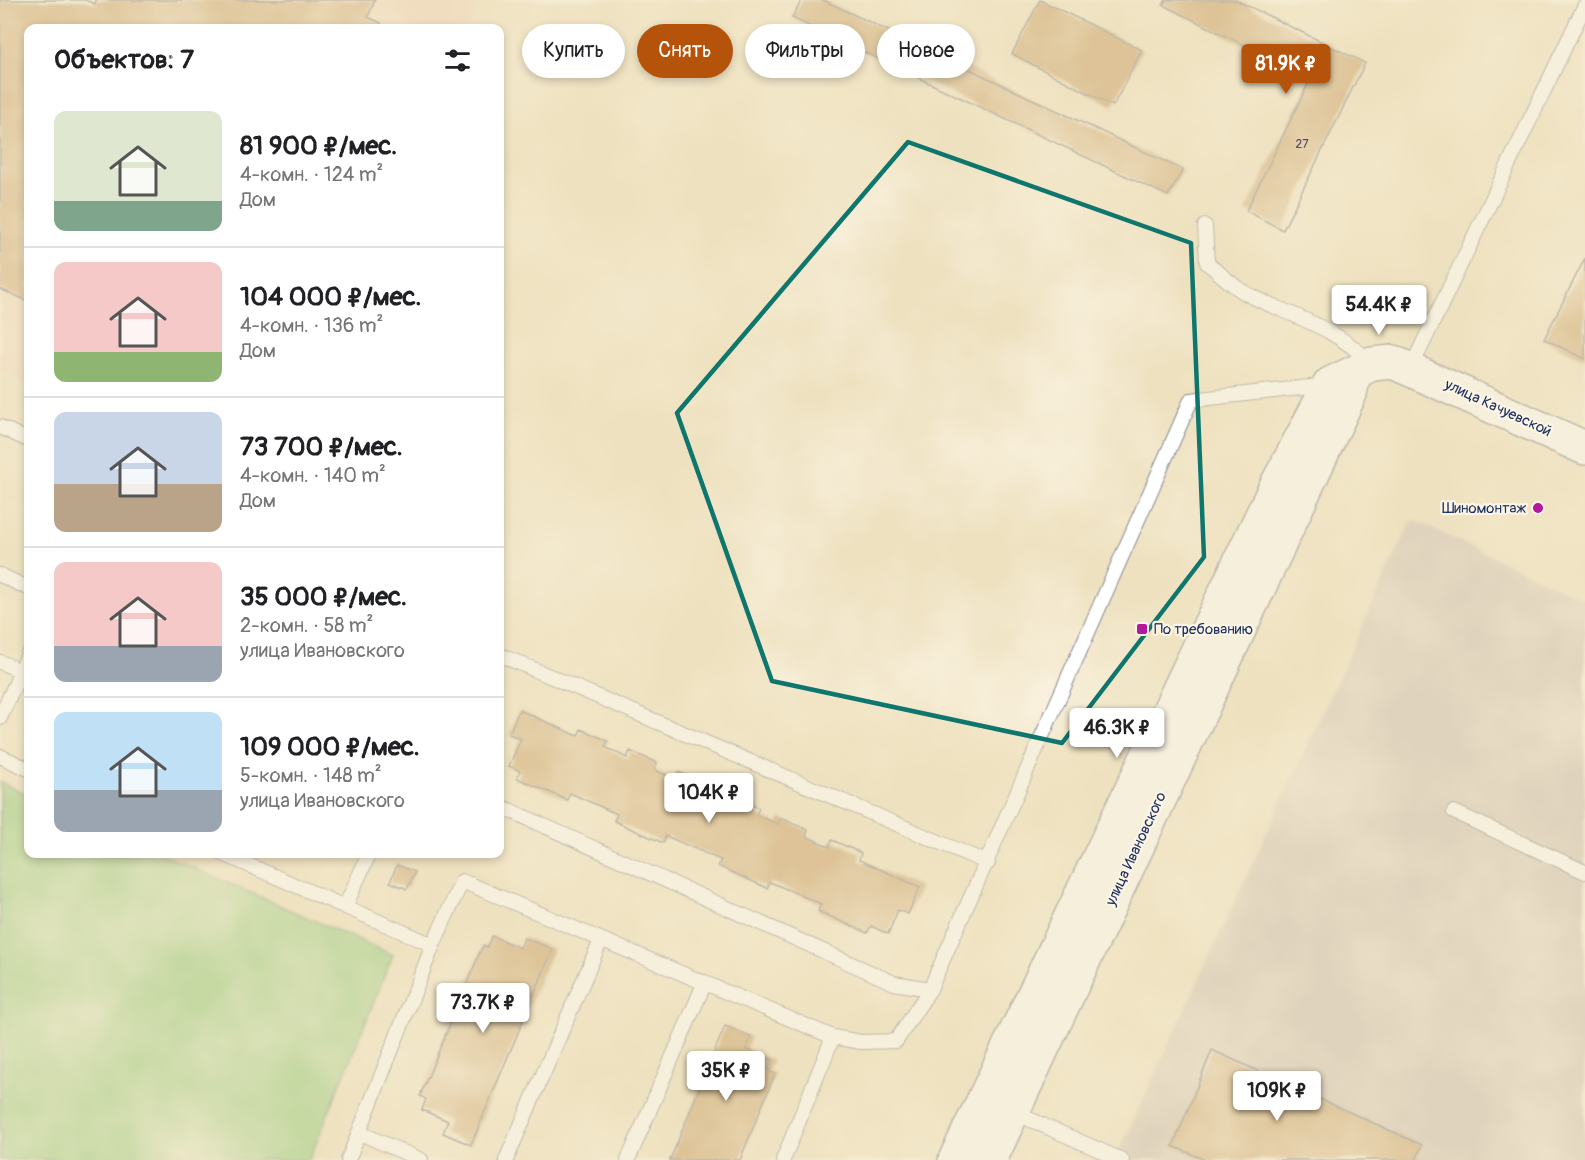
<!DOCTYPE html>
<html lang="ru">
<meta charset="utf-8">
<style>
:root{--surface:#fff;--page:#f2f2f2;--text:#202124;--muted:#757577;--line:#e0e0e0;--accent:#b45309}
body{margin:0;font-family:Pangolin,sans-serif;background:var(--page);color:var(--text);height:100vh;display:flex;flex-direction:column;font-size:22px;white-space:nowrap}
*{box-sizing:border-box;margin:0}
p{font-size:20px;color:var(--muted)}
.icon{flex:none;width:33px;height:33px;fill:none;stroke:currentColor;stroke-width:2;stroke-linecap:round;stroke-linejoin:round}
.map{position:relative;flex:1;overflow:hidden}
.panel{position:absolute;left:24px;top:24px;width:480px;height:834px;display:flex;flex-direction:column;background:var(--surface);border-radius:12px;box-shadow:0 3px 9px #0003}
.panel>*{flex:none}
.top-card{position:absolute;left:522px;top:24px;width:570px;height:54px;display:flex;gap:12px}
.price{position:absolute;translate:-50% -51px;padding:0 14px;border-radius:6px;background:#fff;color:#222;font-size:20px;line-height:39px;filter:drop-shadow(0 2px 3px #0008)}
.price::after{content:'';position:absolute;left:50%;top:36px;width:18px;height:14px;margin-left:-9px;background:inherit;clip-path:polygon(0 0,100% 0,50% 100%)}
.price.current{background:var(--accent);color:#fff}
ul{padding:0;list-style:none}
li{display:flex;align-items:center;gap:18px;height:150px;padding:0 30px}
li+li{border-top:2px solid var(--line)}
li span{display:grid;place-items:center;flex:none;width:168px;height:120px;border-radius:12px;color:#555}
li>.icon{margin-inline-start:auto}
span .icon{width:72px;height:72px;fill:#fffc;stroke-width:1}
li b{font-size:26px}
h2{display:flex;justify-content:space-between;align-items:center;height:72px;padding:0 30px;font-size:26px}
.pill{padding:0 21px;border-radius:27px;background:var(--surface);box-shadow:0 3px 9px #0003;font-size:21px;line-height:54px}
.pill.current{background:var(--accent);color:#fff}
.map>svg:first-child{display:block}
</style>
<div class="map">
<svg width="1585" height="1160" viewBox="0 0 1585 1160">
<rect width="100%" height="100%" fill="#fcf5e5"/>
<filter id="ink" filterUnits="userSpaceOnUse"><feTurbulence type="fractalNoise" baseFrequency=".0167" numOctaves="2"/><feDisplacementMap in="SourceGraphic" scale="12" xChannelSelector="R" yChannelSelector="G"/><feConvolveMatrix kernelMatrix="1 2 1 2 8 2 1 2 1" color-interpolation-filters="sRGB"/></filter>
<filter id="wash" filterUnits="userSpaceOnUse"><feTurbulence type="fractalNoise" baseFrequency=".008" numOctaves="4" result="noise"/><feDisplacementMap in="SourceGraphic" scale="24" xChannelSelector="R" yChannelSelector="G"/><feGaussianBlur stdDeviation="1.35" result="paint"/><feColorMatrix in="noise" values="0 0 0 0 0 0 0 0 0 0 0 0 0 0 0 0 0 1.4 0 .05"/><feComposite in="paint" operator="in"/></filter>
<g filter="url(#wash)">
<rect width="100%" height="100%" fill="#eee1c0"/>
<polygon fill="#f2d5bd" points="0,0 481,0 468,28 28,28 28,381 0,369"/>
<polygon fill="#cfc1ba" points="1412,519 1585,600 1585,1160 1115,1160"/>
<polygon fill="#94ce82" stroke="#587e70" stroke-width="1.5" points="0,782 28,795 28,854 162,854 393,955 309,1160 0,1160"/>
<g id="blocks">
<g fill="#c89e66">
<polygon points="0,0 85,0 95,4 96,0 375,0 368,17 381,23 378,28 28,28 28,301 0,289"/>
<polygon points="802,0 823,0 1183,170 1168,196 792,18"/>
<polygon points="1040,0 1142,50 1113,106 1012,54"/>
<polygon points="1166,0 1236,0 1365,63 1283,230 1246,211 1311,78 1163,5"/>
<polygon points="1585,258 1585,359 1544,339"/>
<polygon points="519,710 578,736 581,729 608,741 605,747 627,758 630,751 657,763 654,770 675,779 678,772 705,784 702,791 729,803 732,796 759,808 756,815 778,824 781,818 808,830 806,836 829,847 832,840 861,853 859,860 920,887 908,914 898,910 888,934 871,926 867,933 818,911 821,904 770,882 767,888 718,866 721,860 666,836 663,843 614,821 617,814 570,793 567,800 517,778 520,771 509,766 521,739 509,734"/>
<polygon points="397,865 415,872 407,889 390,882"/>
<polygon points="492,936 520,948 524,938 553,949 471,1145 443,1133 448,1121 422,1110 426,1099 420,1096 483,945 487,947"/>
<polygon points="725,1026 751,1037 746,1049 773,1060 768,1071 775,1074 740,1160 670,1160"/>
<polygon points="1212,1050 1422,1145 1416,1160 1205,1160 1173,1146"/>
</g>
</g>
</g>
<g filter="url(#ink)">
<use href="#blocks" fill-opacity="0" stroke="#84888f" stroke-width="1.5"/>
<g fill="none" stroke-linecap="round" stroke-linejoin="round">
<g stroke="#84888f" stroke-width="16">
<g id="lane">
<path d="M1205,226L1207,263C1220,273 1233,287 1247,294C1293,317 1334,326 1371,363"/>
<polyline points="1411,368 1585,5"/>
<polyline points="0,427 28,440"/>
<polyline points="0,575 28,588"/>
<polyline points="500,655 988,863"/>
<polyline points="0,662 21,671 0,718"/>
<polyline points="21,671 28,654"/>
<polyline points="0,756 28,769"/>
<polyline points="500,806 894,983 930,989"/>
<polyline points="1454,812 1585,872"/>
<polyline points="223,854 433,945"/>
<polyline points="345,907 369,854"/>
<polyline points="1013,1112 1122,1160"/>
<polyline points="360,1133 421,1160"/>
<polyline points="348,1160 433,945 462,881 833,1037 861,1042 896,1041 930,989 1191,400 1328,385"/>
<polyline points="506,1160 601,940"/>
<polyline points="628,1160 705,982"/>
<polyline points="783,1160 833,1037"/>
</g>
</g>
<g stroke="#84888f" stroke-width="36">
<g id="secondary">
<polyline points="955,1160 1274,490 1330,384 1372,364 1393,362 1585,448"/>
<polyline points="990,1160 1350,394 1354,374"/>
</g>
</g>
<use href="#lane" stroke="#fff" stroke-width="14"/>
<use href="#secondary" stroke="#fff" stroke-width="33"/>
</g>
</g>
<path d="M0 0H1585V1160H0ZM908,142L1191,243L1204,557L1062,743L772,681L677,413Z" fill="#eee1c0" fill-opacity=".55" fill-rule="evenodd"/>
<path fill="none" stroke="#0f766e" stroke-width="4.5" stroke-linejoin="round" d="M908,142L1191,243L1204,557L1062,743L772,681L677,413Z"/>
<g fill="#b5179e" stroke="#fcf5e5" stroke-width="2">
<circle cx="1538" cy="508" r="6"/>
<rect x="1136" y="623" width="12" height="12" rx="3"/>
</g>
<g text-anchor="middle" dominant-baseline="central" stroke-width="4.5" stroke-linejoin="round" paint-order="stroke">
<g font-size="12" fill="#464b60">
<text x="1302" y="144">27</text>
</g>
<g font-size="15" fill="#1b2f5e" stroke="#fcf5e5">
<text transform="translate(1498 408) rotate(25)">улица Качуевской</text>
<text transform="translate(1136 849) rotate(-65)">улица Ивановского</text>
</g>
<g font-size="15" fill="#1b2f5e" stroke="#fcf5e5" text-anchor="end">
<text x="1526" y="508">Шиномонтаж</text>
<text x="1154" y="629" text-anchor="start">По требованию</text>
</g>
</g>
</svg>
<b class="price current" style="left:1286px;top:95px">81.9K ₽</b>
<b class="price" style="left:1379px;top:336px">54.4K ₽</b>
<b class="price" style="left:1117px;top:759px">46.3K ₽</b>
<b class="price" style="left:709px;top:824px">104K ₽</b>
<b class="price" style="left:483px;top:1034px">73.7K ₽</b>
<b class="price" style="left:726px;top:1102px">35K ₽</b>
<b class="price" style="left:1277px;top:1122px">109K ₽</b>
<div class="top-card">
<a class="pill">Купить</a>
<a class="pill current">Снять</a>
<a class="pill">Фильтры</a>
<a class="pill">Новое</a>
</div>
<section class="panel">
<h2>Объектов: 7<svg class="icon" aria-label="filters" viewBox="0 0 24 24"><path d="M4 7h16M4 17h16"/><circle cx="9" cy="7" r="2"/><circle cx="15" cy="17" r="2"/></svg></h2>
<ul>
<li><span style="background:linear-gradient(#dfe7d0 75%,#7fa58c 0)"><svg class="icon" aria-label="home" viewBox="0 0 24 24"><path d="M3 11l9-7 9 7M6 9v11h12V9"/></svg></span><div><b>81 900 ₽/мес.</b><p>4-комн. · 124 m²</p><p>Дом</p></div></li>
<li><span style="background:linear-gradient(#f6c9c9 75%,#8fb573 0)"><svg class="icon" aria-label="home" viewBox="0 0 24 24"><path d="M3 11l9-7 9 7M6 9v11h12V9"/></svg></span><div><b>104 000 ₽/мес.</b><p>4-комн. · 136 m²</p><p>Дом</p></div></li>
<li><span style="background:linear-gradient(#c9d6e8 60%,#b9a48a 0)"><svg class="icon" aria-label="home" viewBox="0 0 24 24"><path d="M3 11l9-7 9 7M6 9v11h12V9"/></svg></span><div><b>73 700 ₽/мес.</b><p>4-комн. · 140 m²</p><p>Дом</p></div></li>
<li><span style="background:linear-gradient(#f6c9c9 70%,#9aa5b1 0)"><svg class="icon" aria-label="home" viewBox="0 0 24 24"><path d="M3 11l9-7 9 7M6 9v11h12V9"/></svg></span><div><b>35 000 ₽/мес.</b><p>2-комн. · 58 m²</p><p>улица Ивановского</p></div></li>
<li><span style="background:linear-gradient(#bfe0f5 65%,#9aa5b1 0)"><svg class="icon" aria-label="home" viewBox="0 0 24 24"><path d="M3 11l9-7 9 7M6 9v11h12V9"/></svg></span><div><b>109 000 ₽/мес.</b><p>5-комн. · 148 m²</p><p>улица Ивановского</p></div></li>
</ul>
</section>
</div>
